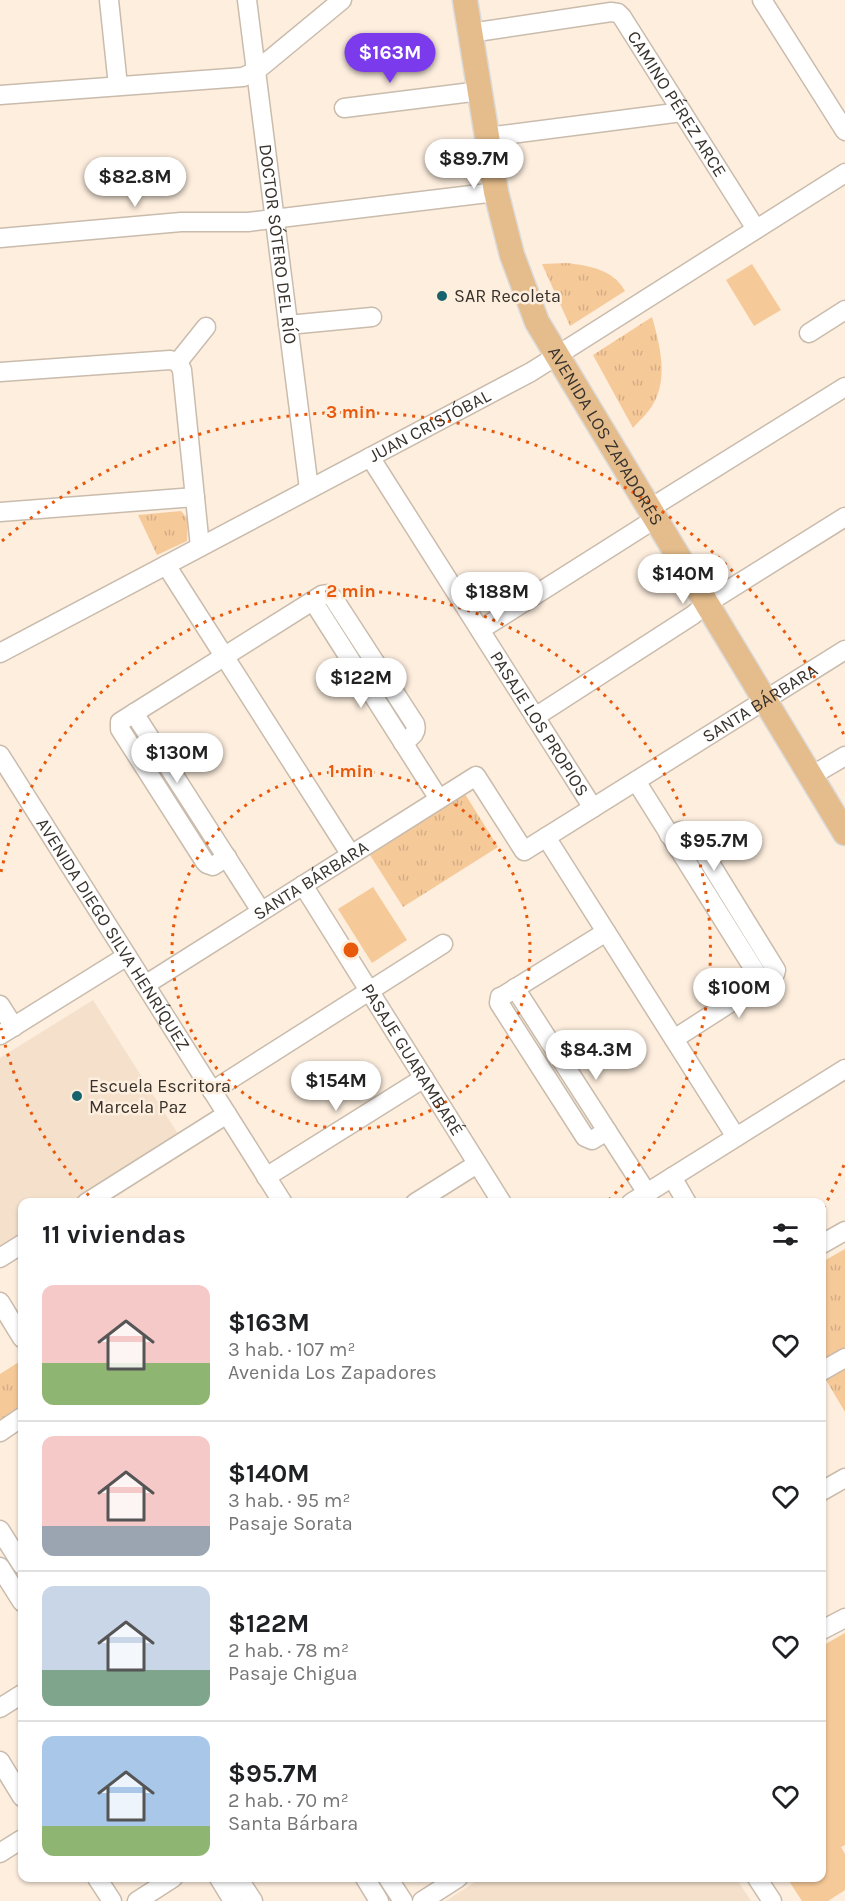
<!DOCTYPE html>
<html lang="es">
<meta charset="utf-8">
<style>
:root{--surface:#fff;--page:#f2f2f2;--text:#202124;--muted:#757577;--line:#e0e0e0;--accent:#7c3aed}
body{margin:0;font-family:Karla,sans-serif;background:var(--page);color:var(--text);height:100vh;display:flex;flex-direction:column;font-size:22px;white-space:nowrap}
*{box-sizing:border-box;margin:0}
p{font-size:20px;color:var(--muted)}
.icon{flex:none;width:33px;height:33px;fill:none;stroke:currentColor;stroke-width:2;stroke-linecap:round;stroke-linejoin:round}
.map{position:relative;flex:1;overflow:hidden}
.sheet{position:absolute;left:18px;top:1198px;width:808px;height:684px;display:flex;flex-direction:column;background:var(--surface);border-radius:12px;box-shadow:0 2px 4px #0004}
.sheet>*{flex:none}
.price{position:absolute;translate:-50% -51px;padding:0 14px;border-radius:21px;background:#fff;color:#222;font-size:20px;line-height:39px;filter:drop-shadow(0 2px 3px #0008)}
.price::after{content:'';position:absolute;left:50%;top:36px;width:18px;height:14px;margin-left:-9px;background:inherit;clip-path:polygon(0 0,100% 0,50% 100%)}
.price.selected{background:var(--accent);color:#fff}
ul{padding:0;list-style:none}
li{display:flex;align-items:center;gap:18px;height:150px;padding:0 24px}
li+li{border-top:2px solid var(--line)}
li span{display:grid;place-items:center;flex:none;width:168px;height:120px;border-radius:12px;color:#555}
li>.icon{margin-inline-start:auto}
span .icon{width:72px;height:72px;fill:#fffc;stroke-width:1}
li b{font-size:26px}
h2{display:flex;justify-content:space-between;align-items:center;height:72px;padding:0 24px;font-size:26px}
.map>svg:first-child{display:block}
</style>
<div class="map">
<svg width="845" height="1901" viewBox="0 0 845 1901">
<defs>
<pattern id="grass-tufts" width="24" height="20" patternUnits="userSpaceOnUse" patternTransform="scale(1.5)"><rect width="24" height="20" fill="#f6c999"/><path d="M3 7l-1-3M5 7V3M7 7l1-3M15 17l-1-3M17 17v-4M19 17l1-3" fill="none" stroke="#d4ad84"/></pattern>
</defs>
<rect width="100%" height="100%" fill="#fdeede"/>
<g fill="#f4e0cb">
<polygon points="93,1000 178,1134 68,1203 22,1203 22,1232 0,1246 0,1058"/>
<polygon points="481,1878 736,1878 751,1901 446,1901"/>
</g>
<g fill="url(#grass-tufts)">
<path d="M567,263C590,266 612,269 625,291L570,326L542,264Z"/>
<path d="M652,317C660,345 669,380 652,406C647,414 639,421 633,428L593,355Z"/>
<polygon points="181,511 188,519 187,541 157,555 138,515"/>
<polygon points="465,794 498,847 403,907 370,855"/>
<polygon points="845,1249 845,1348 822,1361 822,1262"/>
<polygon points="22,1360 22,1408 0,1422 0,1374"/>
<polygon points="845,1369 845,1412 826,1380"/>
</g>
<g fill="#f6c999">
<polygon points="752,264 781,310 754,326 726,280"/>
<polygon points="373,887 407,940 372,963 338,909"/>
<polygon points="845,1633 845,1845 841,1847 845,1854 845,1890 828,1901 802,1901 787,1878 822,1878 822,1646"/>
</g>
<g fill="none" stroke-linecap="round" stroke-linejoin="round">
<g stroke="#cabcad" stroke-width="21">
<g id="minor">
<polyline points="109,0 118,86"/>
<path id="s1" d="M247,0L309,489"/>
<polyline points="762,0 845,131"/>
<path id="s2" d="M470,33L611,12L618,13L622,17L756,229"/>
<polyline points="0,95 243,77 256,71 342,0"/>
<polyline points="344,108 480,91"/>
<polyline points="487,137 682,112"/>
<polyline points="0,238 181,222 248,222 496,192"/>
<polyline points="288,325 372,317"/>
<polyline points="809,333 845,310"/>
<polyline points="178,362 182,370 200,547"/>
<polyline points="178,362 206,327"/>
<polyline points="0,372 170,360 178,362"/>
<path id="s3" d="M370,457L593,808"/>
<polyline points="649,509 845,387"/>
<polyline points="0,512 195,497"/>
<polyline points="166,565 351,855"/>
<polyline points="313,601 439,799"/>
<polyline points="480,630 655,519"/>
<path id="s4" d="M0,653L531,372L845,173"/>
<polyline points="134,713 261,911"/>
<polyline points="535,717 693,615 706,604 845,517"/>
<path id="s5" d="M0,755L283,1203"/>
<polyline points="811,776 845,756"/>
<polyline points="636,781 762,982"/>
<polyline points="669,835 681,831 692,834 776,970 775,974 674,1039"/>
<polyline points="546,837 736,1137"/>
<path d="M227,857L213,866L207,864L205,862L120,729V722L322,595L329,594L334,599L415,724C418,734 410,737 403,743"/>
<path id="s6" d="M303,885L502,1203"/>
<polyline points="606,932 503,996 500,997 499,1003 585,1137 592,1140 607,1131"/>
<path id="s7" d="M145,985L476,776L524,851L845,650"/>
<polyline points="515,988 647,1193"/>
<polyline points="0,1005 14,1027"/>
<polyline points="0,1035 127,956"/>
<polyline points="212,1091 443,944"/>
<polyline points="266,1177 424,1078"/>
<polyline points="672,1177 687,1203"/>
<polyline points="86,1203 227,1114"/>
<polyline points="415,1203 477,1164"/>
<polyline points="631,1203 845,1069"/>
<polyline points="822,1244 845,1231"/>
<polyline points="0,1258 22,1244"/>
<polyline points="0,1302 22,1338"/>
<polyline points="822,1371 845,1358"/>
<polyline points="0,1432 22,1417"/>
<polyline points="822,1491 845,1478"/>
<polyline points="0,1530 22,1565"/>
<polyline points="0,1567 22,1602"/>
<polyline points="822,1630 845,1618"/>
<polyline points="0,1708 22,1694"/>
<polyline points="0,1761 22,1797"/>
<polyline points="0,1853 22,1839"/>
<polyline points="97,1878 112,1901"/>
<polyline points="219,1878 233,1901"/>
<polyline points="238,1878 253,1901"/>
<polyline points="365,1878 379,1901"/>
<polyline points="388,1878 403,1901"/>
<polyline points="757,1878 772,1901"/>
<polyline points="137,1901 173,1878"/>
<polyline points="422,1901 458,1878"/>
</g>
</g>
<g stroke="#dbdad9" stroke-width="27">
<g id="major">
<path id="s8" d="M465,0L496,192L512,255L537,322L845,833"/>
</g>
</g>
<use href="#minor" stroke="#fff" stroke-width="18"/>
<use href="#major" stroke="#e5bd8c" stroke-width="24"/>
</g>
<g fill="none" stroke="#e8590c" stroke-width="3" stroke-dasharray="3 6">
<circle cx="351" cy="950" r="179"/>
<path d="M95 1202A359 359 0 0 1 1 1028M1 872A359 359 0 1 1 607 1202"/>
<path d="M844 1165A538 538 0 0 1 824 1207M2 541A538 538 0 0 1 844 735"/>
</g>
<g fill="#16636d" stroke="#fdeede" stroke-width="2">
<circle cx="442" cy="296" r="6"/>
<circle cx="77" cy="1096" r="6"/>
</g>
<g text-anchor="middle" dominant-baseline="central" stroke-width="5" stroke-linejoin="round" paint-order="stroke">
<g font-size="18" fill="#38322c" stroke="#fdeede">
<text stroke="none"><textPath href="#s2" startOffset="258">CAMINO PÉREZ ARCE</textPath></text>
<text stroke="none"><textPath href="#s1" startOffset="246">DOCTOR SÓTERO DEL RÍO</textPath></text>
<text stroke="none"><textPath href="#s4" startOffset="486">JUAN CRISTÓBAL</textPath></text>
<text stroke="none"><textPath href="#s8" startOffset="464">AVENIDA LOS ZAPADORES</textPath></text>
<text stroke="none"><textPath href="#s7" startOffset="759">SANTA BÁRBARA</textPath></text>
<text stroke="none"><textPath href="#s3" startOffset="316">PASAJE LOS PROPIOS</textPath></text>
<text stroke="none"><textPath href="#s7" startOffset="196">SANTA BÁRBARA</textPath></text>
<text stroke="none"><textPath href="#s5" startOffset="212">AVENIDA DIEGO SILVA HENRÍQUEZ</textPath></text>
<text stroke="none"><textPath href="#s6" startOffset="206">PASAJE GUARAMBARÉ</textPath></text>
</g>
<g font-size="18" fill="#38322c" stroke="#fdeede" text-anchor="start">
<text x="454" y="296">SAR Recoleta</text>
<text x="89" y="1086">Escuela Escritora<tspan x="89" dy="21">Marcela Paz</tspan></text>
</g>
</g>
<circle cx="351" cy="950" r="9" fill="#e8590c" stroke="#fdeede" stroke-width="3"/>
<g font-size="18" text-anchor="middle" font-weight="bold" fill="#e8590c" stroke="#fdeede" stroke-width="5" stroke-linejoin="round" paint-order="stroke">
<text x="351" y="418">3 min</text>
<text x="351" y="597">2 min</text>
<text x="351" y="777">1 min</text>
</g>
</svg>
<b class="price selected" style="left:390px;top:84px">$163M</b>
<b class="price" style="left:474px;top:190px">$89.7M</b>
<b class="price" style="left:135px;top:208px">$82.8M</b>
<b class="price" style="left:683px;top:605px">$140M</b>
<b class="price" style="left:497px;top:623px">$188M</b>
<b class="price" style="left:361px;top:709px">$122M</b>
<b class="price" style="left:177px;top:784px">$130M</b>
<b class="price" style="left:714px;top:872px">$95.7M</b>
<b class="price" style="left:739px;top:1019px">$100M</b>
<b class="price" style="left:596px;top:1081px">$84.3M</b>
<b class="price" style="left:336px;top:1112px">$154M</b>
<section class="sheet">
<h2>11 viviendas<svg class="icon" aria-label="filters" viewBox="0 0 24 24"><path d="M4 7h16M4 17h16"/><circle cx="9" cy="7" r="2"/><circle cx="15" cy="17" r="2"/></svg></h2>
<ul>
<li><span style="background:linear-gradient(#f6c9c9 65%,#8fb573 0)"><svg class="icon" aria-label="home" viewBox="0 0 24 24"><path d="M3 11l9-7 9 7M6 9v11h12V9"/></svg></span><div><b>$163M</b><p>3 hab. · 107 m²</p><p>Avenida Los Zapadores</p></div><svg class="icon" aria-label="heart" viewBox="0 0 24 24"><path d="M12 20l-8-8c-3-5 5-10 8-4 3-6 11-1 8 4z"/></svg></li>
<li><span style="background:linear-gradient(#f6c9c9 75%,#9aa5b1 0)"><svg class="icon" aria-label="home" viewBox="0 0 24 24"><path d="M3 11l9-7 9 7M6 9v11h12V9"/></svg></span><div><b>$140M</b><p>3 hab. · 95 m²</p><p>Pasaje Sorata</p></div><svg class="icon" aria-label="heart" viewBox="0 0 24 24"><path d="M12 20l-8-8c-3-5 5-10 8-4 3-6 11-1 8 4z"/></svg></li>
<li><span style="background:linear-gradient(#c9d6e8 70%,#7fa58c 0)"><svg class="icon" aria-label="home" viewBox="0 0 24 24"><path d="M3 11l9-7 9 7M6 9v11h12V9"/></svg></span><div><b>$122M</b><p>2 hab. · 78 m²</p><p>Pasaje Chigua</p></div><svg class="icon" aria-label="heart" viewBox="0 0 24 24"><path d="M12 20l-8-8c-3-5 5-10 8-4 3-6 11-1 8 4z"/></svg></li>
<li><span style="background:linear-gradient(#a9c7e8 75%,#8fb573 0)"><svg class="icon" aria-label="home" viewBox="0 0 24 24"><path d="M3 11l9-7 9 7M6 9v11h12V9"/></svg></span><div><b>$95.7M</b><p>2 hab. · 70 m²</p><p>Santa Bárbara</p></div><svg class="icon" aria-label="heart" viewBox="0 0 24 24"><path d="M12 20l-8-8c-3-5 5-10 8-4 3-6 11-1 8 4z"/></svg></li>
</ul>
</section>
</div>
